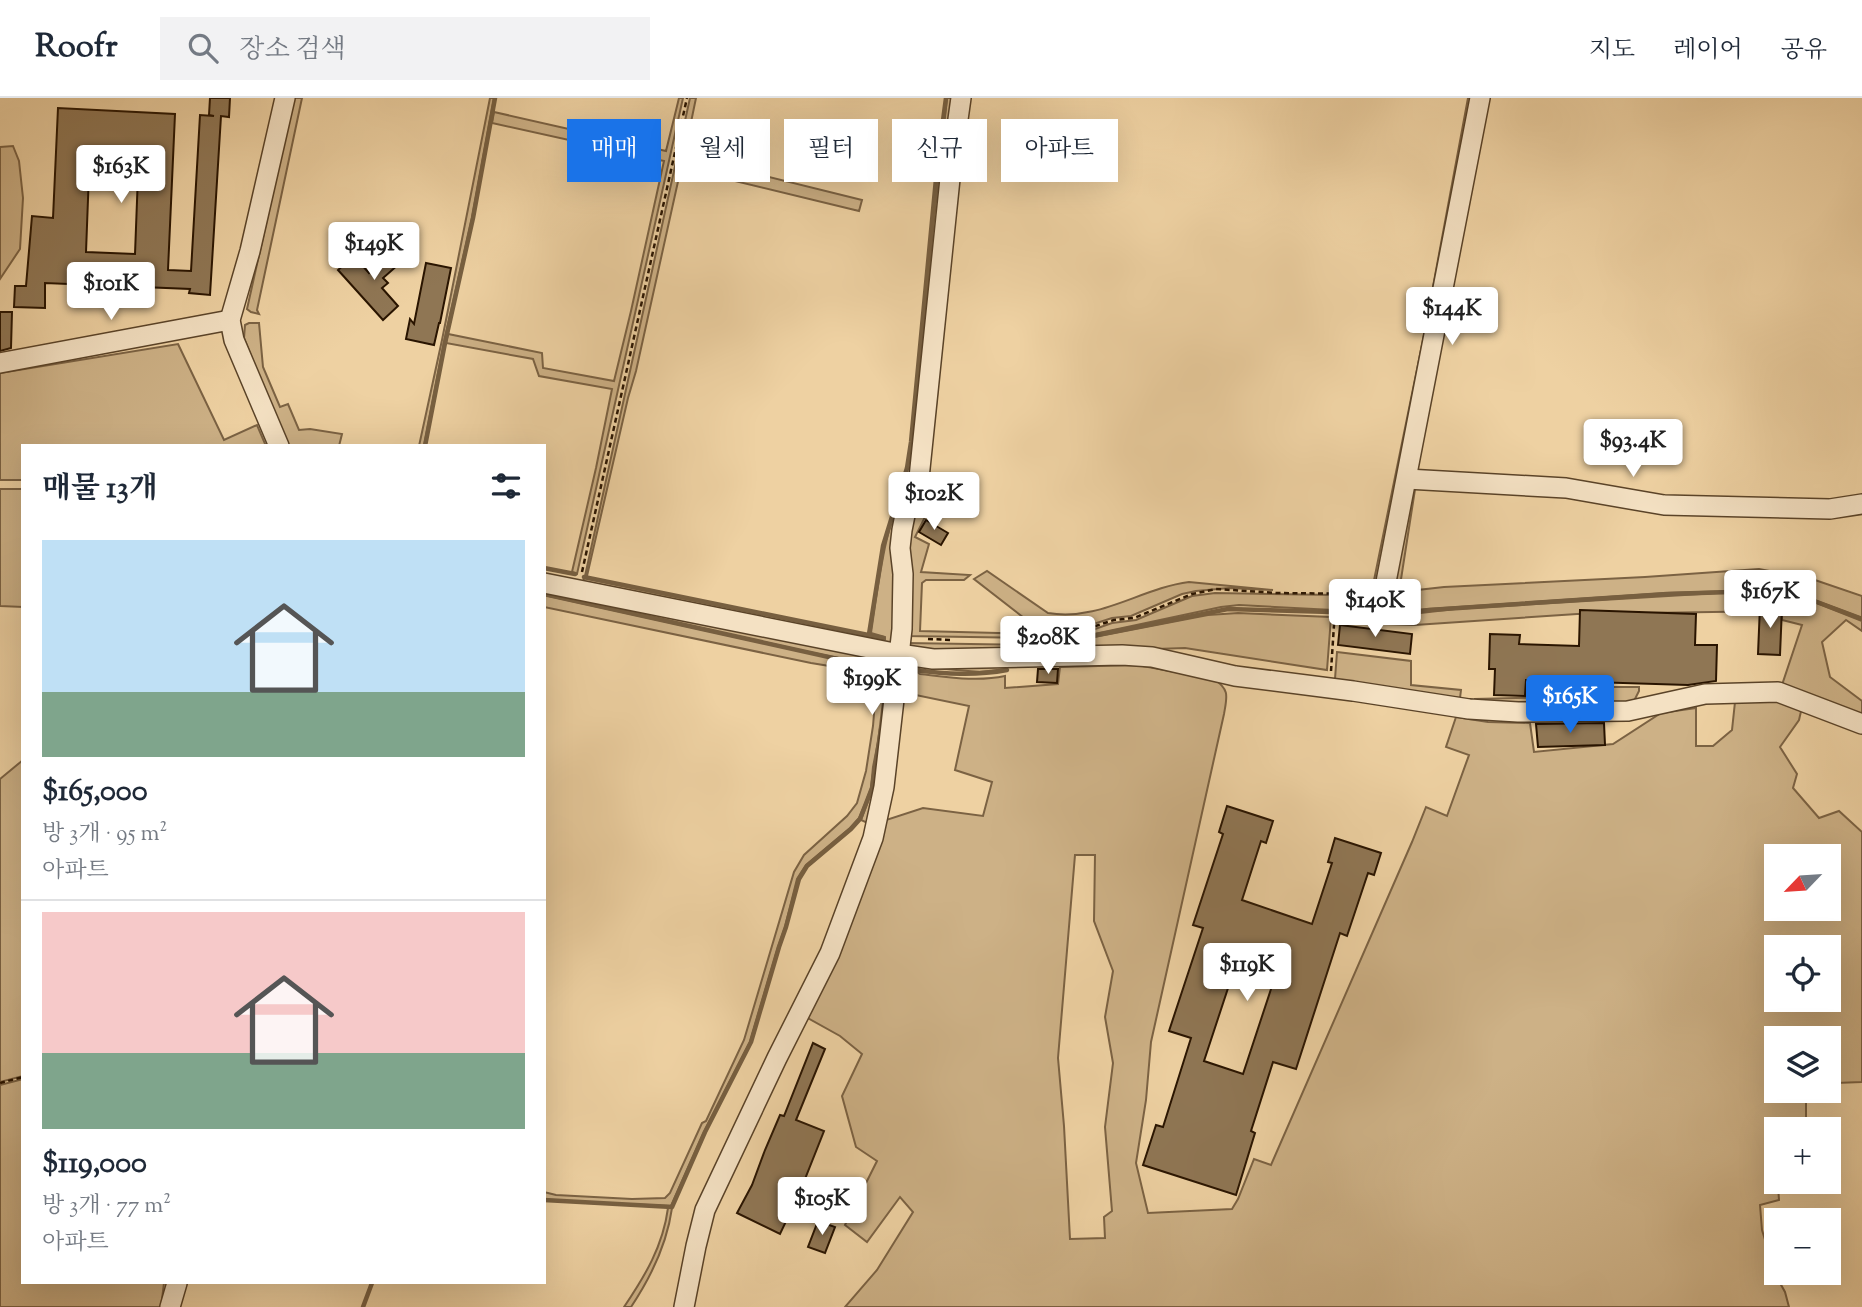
<!DOCTYPE html>
<html lang="ko">
<meta charset="utf-8">
<style>
:root{--surface:#fff;--page:#f2f2f3;--text:#1f2937;--muted:#747a83;--line:#e0e1e3;--accent:#1a73e8}
body{margin:0;font-family:"Sorts Mill Goudy","Noto Serif KR",serif;background:var(--page);color:var(--text);height:100vh;display:flex;flex-direction:column;font-size:26px;white-space:nowrap}
*{box-sizing:border-box;margin:0}
p{font-size:23px;color:var(--muted)}
.icon{flex:none;width:38px;height:38px;fill:none;stroke:currentColor;stroke-width:2;stroke-linecap:round;stroke-linejoin:round}
.map{position:relative;flex:1;overflow:hidden}
.details{position:absolute;left:21px;top:346px;width:525px;height:840px;display:flex;flex-direction:column;background:var(--surface);border-radius:0px;box-shadow:0 7px 28px #0002}
.details>*{flex:none}
.top-card{position:absolute;left:567px;top:21px;width:665px;height:63px;display:flex;gap:14px}
.needle{width:46px;rotate:245deg}
.buttons{position:absolute;left:1764px;top:746px;display:grid;gap:14px}
.buttons a{display:grid;place-items:center;width:77px;height:77px;border-radius:0px;background:var(--surface);box-shadow:0 7px 28px #0002;font-size:35px}
.price{position:absolute;translate:-50% -60px;padding:0 16px;border-radius:7px;background:#fff;color:#222;font-size:23px;line-height:46px;filter:drop-shadow(0 2px 4px #0008)}
.price::after{content:'';position:absolute;left:50%;top:42px;width:21px;height:16px;margin-left:-10px;background:inherit;clip-path:polygon(0 0,100% 0,50% 100%)}
.price.active{background:var(--accent);color:#fff}
ul{padding:0;list-style:none}
li{display:grid;align-content:center;gap:14px;height:371px;padding:0 21px}
li+li{border-top:2px solid var(--line)}
li span{display:grid;place-items:center;height:217px;border-radius:0px;color:#555}
li>.icon{margin-inline-start:auto}
span .icon{width:126px;height:126px;fill:#fffc;stroke-width:1}
li b{font-size:30px}
h2{display:flex;justify-content:space-between;align-items:center;height:84px;padding:0 21px;font-size:30px}
.pill{padding:0 24px;border-radius:0px;background:var(--surface);box-shadow:0 7px 28px #0002;font-size:24px;line-height:63px}
.pill.active{background:var(--accent);color:#fff}
header{display:flex;align-items:center;gap:42px;box-sizing:border-box;height:98px;padding:0 35px;background:var(--surface);border-bottom:2px solid var(--line)}
header strong{font-size:33px}
nav{display:flex;gap:38px;margin-inline-start:auto;font-size:24px}
.search{width:490px;height:63px;background:var(--page);display:flex;align-items:center;gap:18px;box-sizing:border-box;padding:0 24px;border-radius:0px;color:var(--muted);font-size:26px}
.map>svg:first-child{display:block}
</style>
<header>
<strong>Roofr</strong>
<div class="search"><svg class="icon" aria-label="search" viewBox="0 0 24 24"><circle cx="10" cy="10" r="6"/><path d="M15 15l6 6"/></svg>장소 검색</div>
<nav><a>지도</a><a>레이어</a><a>공유</a></nav>
</header>
<div class="map">
<svg width="1862" height="1209" viewBox="0 0 1862 1209">
<rect width="100%" height="100%" fill="#eed1a2"/>
<filter id="stains"><feTurbulence type="fractalNoise" baseFrequency=".00286" numOctaves="4"/><feColorMatrix values="0 0 0 0 .2 0 0 0 0 .09 0 0 0 0 .02 0 0 0 .5 -.17"/></filter>
<radialGradient id="worn" r=".72"><stop offset=".6" stop-color="#630" stop-opacity="0"/><stop offset="1" stop-color="#630" stop-opacity=".3"/></radialGradient>
<g fill="#cdb186" stroke="#7b6243" stroke-width="2" fill-rule="evenodd">
<polygon points="294,0 302,0 257,212 259,216 251,214 247,211"/>
<polygon points="490,0 494,0 472,120 444,244 424,348 419,348 442,242"/>
<polygon points="679,0 683,0 577,476 572,474 596,370 612,291 539,278 533,261 446,245 448,236 542,255 543,270 614,283 631,213 664,63 492,25 494,14 666,53"/>
<polygon points="690,0 696,0 684,58 862,102 859,113 681,70 636,273 628,300 587,478 585,478"/>
<path d="M947,0H959L896,552L583,485L584,480L885,541V539L871,535C875,507 879,478 885,449C893,413 906,380 913,344L933,131Z"/>
<polygon points="1468,0 1477,0 1376,489 1372,492 1424,237"/>
<polygon points="13,48 19,63 23,100 20,151 0,181 0,49"/>
<path d="M943,223L937,299L925,406L930,409L915,439L929,446L921,474L970,477L964,482H926L922,485L920,533L1034,536L1037,534L1024,520L974,481L987,473L1048,515C1099,524 1141,490 1189,484L1273,492L1229,490L1196,493L1182,496L1131,518L1112,520L1069,534L1037,540L906,538L905,468Z"/>
<polygon points="249,225 259,225 263,269 280,309 288,306 299,332 310,331 342,336 339,348 287,348 244,240 245,227"/>
<polygon points="178,246 224,342 257,327 266,348 23,348 23,382 0,382 0,275"/>
<polygon points="1416,385 1399,494 1444,489 1645,479 1759,471 1812,481 1862,498 1862,520 1809,500 1763,492 1667,495 1428,511 1386,516 1338,512 1338,498 1370,499 1381,495 1410,387"/>
<polygon points="0,391 23,391 23,509 0,508"/>
<path d="M544,490L884,560L894,567C888,606 888,647 882,686C873,738 853,787 834,836L870,726L861,722L873,690L880,645L886,595L883,569L804,553L544,495Z"/>
<polygon points="1734,494 1763,494 1809,502 1862,523 1862,533 1846,522 1822,544 1830,579 1862,603 1862,621 1781,590 1802,527 1782,522 1782,513 1577,516 1415,527 1354,525 1355,517 1386,519 1455,511"/>
<polygon points="1215,495 1335,497 1333,512 1239,507 1221,509 1094,536 1094,539 1208,517 1238,515 1331,519 1327,572 1185,550 1037,555 905,554 907,545 1037,547 1075,538 1112,525 1136,522 1192,498"/>
<polygon points="544,497 882,571 884,595 878,644 873,669 871,690 865,706 859,720 850,730 806,767 797,781 785,829 778,849 750,944 704,1034 671,1108 556,1103 544,1101 544,1094 556,1097 632,1101 665,1100 670,1095 702,1025 706,1023 744,942 794,774 804,757 847,718 857,705 866,673 873,628 876,591 872,575 811,565 544,509"/>
<polygon points="1337,554 1411,563 1411,587 1461,592 1460,600 1402,594 1335,581"/>
<path d="M903,561L1007,563L1006,571L980,574L921,569L914,572L920,576C948,579 977,584 1005,578V590L1058,586L1060,569L1137,567L1214,581C1230,592 1227,598 1224,616L1151,944L1146,1002L1136,1065L1148,1115L1232,1111L1238,1101L1254,1061L1271,1067L1412,744L1426,709L1447,718L1469,657L1446,649L1456,619L1488,624L1530,625L1534,654L1613,646L1661,615L1696,610V648H1713L1732,632L1735,604L1764,599L1802,609L1799,622L1780,649L1797,676L1793,690L1819,720L1839,713L1862,734V984L1836,985L1835,974L1829,977V940H1776V992H1806V1020L1774,1030L1779,1102L1760,1107L1762,1132L1767,1148L1769,1165L1785,1194L1789,1209H845L877,1172L913,1114L900,1099L867,1144L845,1127L877,1063L856,1049L842,998L862,956L840,938L806,919L883,723L923,710L983,718L992,684L955,672L969,608L901,594ZM1075,757H1095L1094,823L1113,873L1105,919L1113,965L1105,1029L1112,1113L1104,1119L1105,1140L1070,1141L1064,1028L1058,960ZM1776,758H1829V810H1776ZM1776,849H1829V901H1776Z"/>
<polygon points="1612,589 1639,589 1639,593 1633,605 1475,607 1475,601 1604,598"/>
<polygon points="23,662 23,978 0,984 0,681"/>
<polygon points="23,981 23,1185 164,1185 161,1209 0,1209 0,987"/>
<path d="M668,1110H672C667,1146 651,1179 631,1209H624C645,1178 663,1148 668,1110Z"/>
</g>
<g fill="none" stroke-linecap="round" stroke-linejoin="round">
<g stroke="#775f40" stroke-width="4.5">
<polyline points="425,348 445,245 473,120 495,0"/>
<polyline points="544,470 575,476"/>
<polyline points="584,479 883,540"/>
<polyline points="544,496 883,571 885,598"/>
<polyline points="1341,515 1386,517 1429,512 1667,496 1763,493 1809,501 1862,521"/>
<polyline points="869,536 883,448 907,370 911,344 938,60 946,0"/>
<polyline points="1092,538 1228,511 1331,514"/>
<path d="M914,572C946,576 975,578 1007,572"/>
<polyline points="544,1102 672,1109 705,1034 751,944 779,849 786,829 799,781 807,768 851,731 860,721 872,690 881,631"/>
<polyline points="363,1209 372,1185"/>
</g>
</g>
<g fill="#8f7654" stroke="#291400" stroke-width="2" fill-rule="evenodd">
<path d="M210,0H230L229,19L221,18L210,197L189,195L190,191L45,185V210L14,209L15,188H26L32,118L53,120L58,10L175,16L168,172L191,173L200,17L214,18L209,17ZM90,48L139,50L135,156L86,154Z"/>
<polygon points="398,149 407,159 383,180 388,185 382,190 398,208 383,222 338,172 354,158 369,175"/>
<polygon points="426,165 451,170 440,225 439,225 434,247 406,241 410,221 414,226"/>
<polygon points="0,214 12,214 11,250 0,253"/>
<polygon points="926,422 948,435 941,447 919,434"/>
<polygon points="1760,508 1782,509 1780,557 1758,556"/>
<polygon points="1580,512 1696,516 1695,547 1717,547 1716,583 1688,587 1526,582 1525,598 1494,597 1495,571 1489,571 1490,536 1520,537 1519,546 1579,548"/>
<polygon points="1340,527 1412,536 1410,556 1338,547"/>
<polygon points="1038,571 1058,571 1057,585 1037,584"/>
<polygon points="1604,625 1605,647 1538,649 1536,626"/>
<path d="M1227,708L1273,723L1266,745L1261,743L1242,802L1312,826L1332,765L1328,764L1335,740L1381,755L1374,777L1368,775L1347,838L1340,835L1296,971L1273,964L1251,1033L1255,1035L1236,1097L1143,1067L1156,1027L1163,1029L1191,940L1169,933L1203,830L1193,827L1223,736L1219,734ZM1233,875L1272,888L1243,976L1204,963Z"/>
<polygon points="813,945 825,951 796,1022 824,1033 799,1096 780,1136 737,1115 752,1087 765,1052 780,1017 784,1018"/>
<polygon points="818,1123 835,1129 825,1155 808,1149"/>
</g>
<g fill="none" stroke-linecap="round" stroke-linejoin="round">
<g stroke="#5a4328" stroke-width="22">
<g id="minor">
<polyline points="0,265 230,222"/>
<polyline points="279,348 234,242 230,222 250,153 285,0"/>
<polyline points="1407,381 1566,390 1664,407 1830,411 1862,406"/>
<polyline points="544,485 899,556 933,561 1122,557 1152,559 1235,578 1353,593 1469,611 1518,614 1628,613 1705,596 1778,594 1862,626"/>
<polyline points="1385,489 1480,0"/>
<polyline points="170,1209 177,1185"/>
<polyline points="684,1209 696,1148 705,1112 777,960 830,855 873,740 884,689 902,531 903,476 900,450 902,432 905,417 919,380 951,71 961,0"/>
</g>
</g>
<g stroke="#291400" stroke-width="2.5" stroke-dasharray="5 3.5" stroke-linecap="butt">
<polyline points="582,474 687,0"/>
<polyline points="1054,539 1071,536 1114,522 1134,520 1192,496 1216,491 1277,495 1368,496"/>
<polyline points="928,541 953,542"/>
<polyline points="1331,573 1336,496"/>
<polyline points="0,985 23,979"/>
</g>
<use href="#minor" stroke="#f4e1c3" stroke-width="19"/>
</g>
<rect width="100%" height="100%" filter="url(#stains)"/>
<rect width="100%" height="100%" fill="url(#worn)"/>
</svg>
<div class="buttons">
<a><svg class="needle" viewBox="-14 -14 28 28"><path d="M0-13l5 13h-10z" fill="#e53935"/><path d="M0 13l5-13h-10z" fill="#747a83"/></svg></a>
<a><svg class="icon" aria-label="locate" viewBox="0 0 24 24"><circle cx="12" cy="12" r="6"/><path d="M12 2v4M12 18v4M2 12h4M18 12h4"/></svg></a>
<a><svg class="icon" aria-label="layers" viewBox="0 0 24 24"><path d="M12 4l9 5-9 5-9-5zM3 14l9 5 9-5"/></svg></a>
<a>+</a>
<a>−</a>
</div>
<b class="price" style="left:121px;top:107px">$163K</b>
<b class="price" style="left:374px;top:184px">$149K</b>
<b class="price" style="left:111px;top:224px">$101K</b>
<b class="price" style="left:1452px;top:249px">$144K</b>
<b class="price" style="left:1633px;top:381px">$93.4K</b>
<b class="price" style="left:934px;top:434px">$102K</b>
<b class="price" style="left:1770px;top:532px">$167K</b>
<b class="price" style="left:1375px;top:541px">$140K</b>
<b class="price" style="left:1048px;top:578px">$208K</b>
<b class="price" style="left:872px;top:619px">$199K</b>
<b class="price active" style="left:1570px;top:637px">$165K</b>
<b class="price" style="left:1247px;top:905px">$119K</b>
<b class="price" style="left:822px;top:1139px">$105K</b>
<div class="top-card">
<a class="pill active">매매</a>
<a class="pill">월세</a>
<a class="pill">필터</a>
<a class="pill">신규</a>
<a class="pill">아파트</a>
</div>
<section class="details">
<h2>매물 13개<svg class="icon" aria-label="filters" viewBox="0 0 24 24"><path d="M4 7h16M4 17h16"/><circle cx="9" cy="7" r="2"/><circle cx="15" cy="17" r="2"/></svg></h2>
<ul>
<li><span style="background:linear-gradient(#bfe0f5 70%,#7fa58c 0)"><svg class="icon" aria-label="home" viewBox="0 0 24 24"><path d="M3 11l9-7 9 7M6 9v11h12V9"/></svg></span><div><b>$165,000</b><p>방 3개 · 95 m²</p><p>아파트</p></div></li>
<li><span style="background:linear-gradient(#f6c9c9 65%,#7fa58c 0)"><svg class="icon" aria-label="home" viewBox="0 0 24 24"><path d="M3 11l9-7 9 7M6 9v11h12V9"/></svg></span><div><b>$119,000</b><p>방 3개 · 77 m²</p><p>아파트</p></div></li>
</ul>
</section>
</div>
